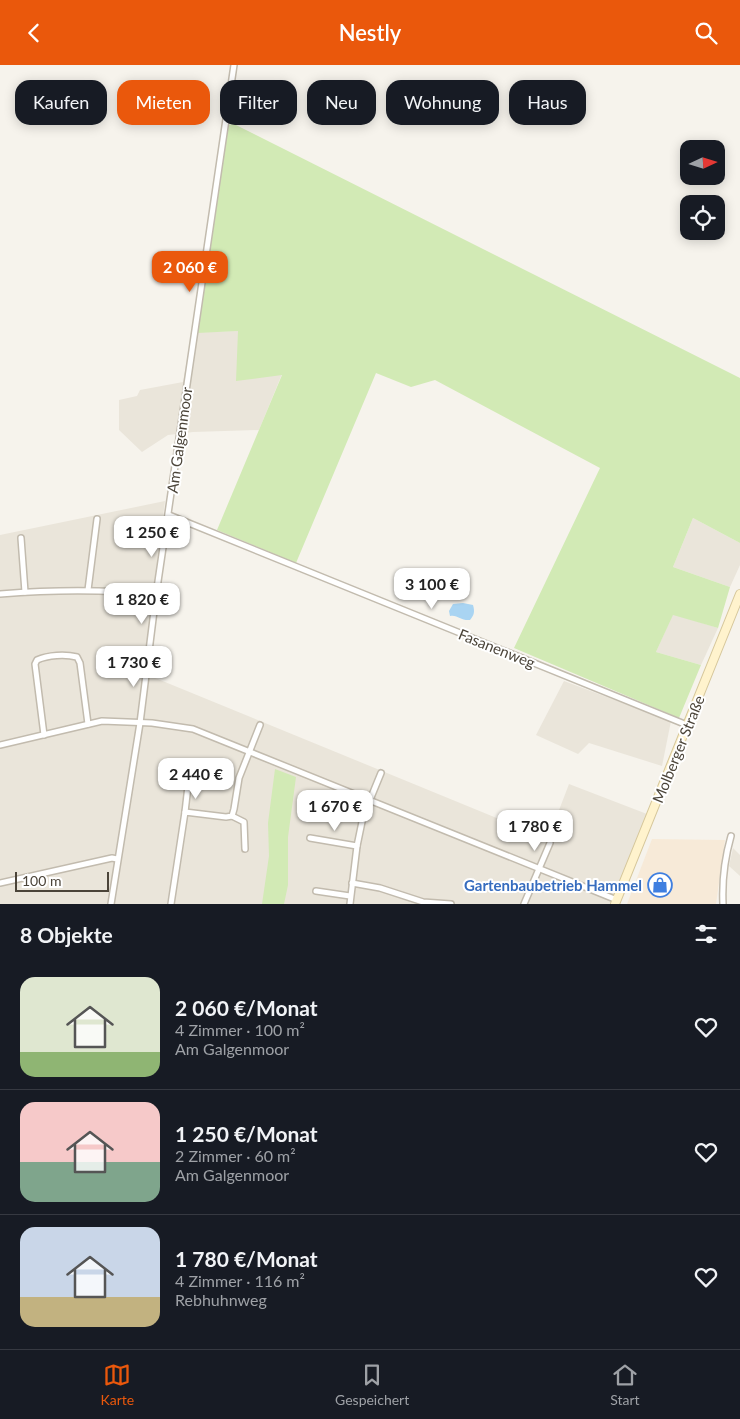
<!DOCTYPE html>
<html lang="de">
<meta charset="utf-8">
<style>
:root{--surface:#171b24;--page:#242831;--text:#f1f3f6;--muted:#9ea1a6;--line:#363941;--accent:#ea580c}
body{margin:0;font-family:Lato,sans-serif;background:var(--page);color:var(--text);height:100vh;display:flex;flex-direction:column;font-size:19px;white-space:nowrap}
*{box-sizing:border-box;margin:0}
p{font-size:16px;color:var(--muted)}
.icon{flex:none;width:28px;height:28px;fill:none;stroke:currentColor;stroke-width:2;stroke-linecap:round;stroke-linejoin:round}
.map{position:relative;height:839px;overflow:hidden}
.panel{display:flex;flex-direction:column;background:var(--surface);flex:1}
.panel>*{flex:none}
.banner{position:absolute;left:15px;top:15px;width:710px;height:45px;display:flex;gap:10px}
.needle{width:32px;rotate:86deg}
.fabs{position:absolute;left:680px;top:75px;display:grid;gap:10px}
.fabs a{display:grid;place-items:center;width:45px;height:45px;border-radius:10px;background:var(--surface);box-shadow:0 2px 12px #0003;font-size:25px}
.scale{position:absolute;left:15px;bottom:12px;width:94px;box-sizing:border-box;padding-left:5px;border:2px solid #4b4439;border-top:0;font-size:14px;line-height:18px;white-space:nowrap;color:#4b4439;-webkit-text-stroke:4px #fff;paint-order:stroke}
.price{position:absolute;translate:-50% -42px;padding:0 11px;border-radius:10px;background:#fff;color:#222;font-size:16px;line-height:32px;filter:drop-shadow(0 1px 2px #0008)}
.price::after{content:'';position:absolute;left:50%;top:30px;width:15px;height:11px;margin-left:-8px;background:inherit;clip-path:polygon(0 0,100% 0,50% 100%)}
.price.on{background:var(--accent);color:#fff}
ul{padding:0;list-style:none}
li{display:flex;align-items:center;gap:15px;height:125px;padding:0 20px}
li+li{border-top:1px solid var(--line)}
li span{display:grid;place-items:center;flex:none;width:140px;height:100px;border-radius:15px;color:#555}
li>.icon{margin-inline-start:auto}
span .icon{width:60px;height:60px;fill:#fffc;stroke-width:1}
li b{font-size:21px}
h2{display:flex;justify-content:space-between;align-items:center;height:60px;padding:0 20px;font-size:21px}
.chip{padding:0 18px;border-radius:15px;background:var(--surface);box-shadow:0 2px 12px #0003;font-size:18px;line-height:45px}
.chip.on{background:var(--accent);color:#fff}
header{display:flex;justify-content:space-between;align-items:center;height:65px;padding:0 20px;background:var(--accent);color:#fff;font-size:22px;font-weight:600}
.tabs{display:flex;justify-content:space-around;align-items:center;height:70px;border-top:1px solid var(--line);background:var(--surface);font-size:14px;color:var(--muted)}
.tabs a{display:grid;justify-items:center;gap:2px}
.tabs .on{color:var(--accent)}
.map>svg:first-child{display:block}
</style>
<header><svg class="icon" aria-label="back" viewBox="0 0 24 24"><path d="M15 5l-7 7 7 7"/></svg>Nestly<svg class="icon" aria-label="search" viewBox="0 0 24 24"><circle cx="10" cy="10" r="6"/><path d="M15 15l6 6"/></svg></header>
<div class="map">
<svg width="740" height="839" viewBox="0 0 740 839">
<rect width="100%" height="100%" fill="#f6f3ec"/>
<g fill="#eae5da">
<polygon points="238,266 282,309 259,365 193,367 168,370 142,387 119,365 119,335 137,331 140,325 183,317 192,267"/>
<polygon points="165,436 143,608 548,774 569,719 647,749 612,839 0,839 0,470"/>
<polygon points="693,453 740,478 740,500 730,522 673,502"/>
<polygon points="673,549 718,563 701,600 656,587"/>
<polygon points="564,616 671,656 662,701 589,678 578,689 536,670"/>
<polygon points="733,783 740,790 740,811 729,801"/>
</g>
<polygon fill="#f7ead8" points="652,774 725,775 716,839 627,839"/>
<g fill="#d2eab5">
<polygon points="234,59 740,313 740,478 693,453 673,502 730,522 718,563 673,550 656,587 701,600 679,653 514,583 600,403 435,315 411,322 376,308 296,498 217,465 282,310 236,316 238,266 197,268 226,60"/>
<polygon points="275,704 296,712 288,772 288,820 284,839 262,839 269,791 268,758"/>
</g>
<path fill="#a9d4f2" d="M463,538L473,540C475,547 474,550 470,555C461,556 457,549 450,551L449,546L453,539Z"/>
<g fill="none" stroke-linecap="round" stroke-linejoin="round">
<g stroke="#c2bbae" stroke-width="8">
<g id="minor">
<polyline points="169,450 687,660"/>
<polyline points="21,473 25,527"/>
<polyline points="88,525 97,454"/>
<path d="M0,529C52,525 104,524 156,530"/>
<path d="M44,670L35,599L37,595C48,590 65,589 77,592L80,598L88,659"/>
<polyline points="0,680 102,656 152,658 193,664 617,835"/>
<polyline points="185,747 188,721"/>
<polyline points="232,751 244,757 245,784"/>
<polyline points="310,773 357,781"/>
<polyline points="0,818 112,793 117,794"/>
<polyline points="352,818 380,823 423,837 451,839"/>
<polyline points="316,826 350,831"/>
<polyline points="111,839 140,658 156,530 234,0"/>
<polyline points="171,839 185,747 226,752 232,751 234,744 239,713 260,660"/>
<polyline points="350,839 357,781 363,752 381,708"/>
<polyline points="524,839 550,778"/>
<path d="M723,839C722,817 725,792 731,771"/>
</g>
</g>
<g stroke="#d6c79b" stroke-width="10">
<polyline id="secondary" points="615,839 740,529"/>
</g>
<use href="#minor" stroke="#fff" stroke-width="5"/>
<use href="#secondary" stroke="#fff3cd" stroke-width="8"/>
</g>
<defs>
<g id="shop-ring" transform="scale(1.25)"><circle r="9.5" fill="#fff" stroke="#3f7fe0" stroke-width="1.5"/><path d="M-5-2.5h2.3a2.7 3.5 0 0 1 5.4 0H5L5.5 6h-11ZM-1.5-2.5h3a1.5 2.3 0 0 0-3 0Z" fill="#3f7fe0"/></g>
</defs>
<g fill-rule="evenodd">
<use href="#shop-ring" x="660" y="820"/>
</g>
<g text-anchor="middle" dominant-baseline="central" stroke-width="4" stroke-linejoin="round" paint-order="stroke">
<g font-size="15" fill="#4b4439" stroke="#fff">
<text transform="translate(179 375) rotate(-82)">Am Galgenmoor</text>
<text transform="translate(497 583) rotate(22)">Fasanenweg</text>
<text transform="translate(678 684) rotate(-68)">Molberger Straße</text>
</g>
<g font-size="15" font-weight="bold" fill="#366cbe" stroke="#fff" text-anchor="end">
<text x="642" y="820">Gartenbaubetrieb Hammel</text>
</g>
</g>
</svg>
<div class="fabs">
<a><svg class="needle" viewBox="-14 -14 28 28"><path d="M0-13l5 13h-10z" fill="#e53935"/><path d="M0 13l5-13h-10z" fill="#9ea1a6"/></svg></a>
<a><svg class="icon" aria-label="locate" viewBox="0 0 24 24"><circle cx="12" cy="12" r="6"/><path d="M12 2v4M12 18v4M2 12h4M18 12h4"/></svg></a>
</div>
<div class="scale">100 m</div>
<b class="price on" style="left:190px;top:228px">2 060 €</b>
<b class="price" style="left:152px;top:493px">1 250 €</b>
<b class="price" style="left:432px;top:545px">3 100 €</b>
<b class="price" style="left:142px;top:560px">1 820 €</b>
<b class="price" style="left:134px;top:623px">1 730 €</b>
<b class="price" style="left:196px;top:735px">2 440 €</b>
<b class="price" style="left:335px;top:767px">1 670 €</b>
<b class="price" style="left:535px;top:787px">1 780 €</b>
<div class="banner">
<a class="chip">Kaufen</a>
<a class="chip on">Mieten</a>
<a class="chip">Filter</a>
<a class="chip">Neu</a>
<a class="chip">Wohnung</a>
<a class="chip">Haus</a>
</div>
</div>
<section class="panel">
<h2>8 Objekte<svg class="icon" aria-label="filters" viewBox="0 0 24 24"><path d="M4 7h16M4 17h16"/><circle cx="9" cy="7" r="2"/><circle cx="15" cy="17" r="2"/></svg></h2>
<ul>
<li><span style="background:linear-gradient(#dfe7d0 75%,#8fb573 0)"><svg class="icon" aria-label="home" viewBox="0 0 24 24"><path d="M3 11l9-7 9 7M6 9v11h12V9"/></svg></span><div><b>2 060 €/Monat</b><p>4 Zimmer · 100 m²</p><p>Am Galgenmoor</p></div><svg class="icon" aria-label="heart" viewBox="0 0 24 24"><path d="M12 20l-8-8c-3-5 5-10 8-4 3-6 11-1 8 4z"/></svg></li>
<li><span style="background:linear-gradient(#f6c9c9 60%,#7fa58c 0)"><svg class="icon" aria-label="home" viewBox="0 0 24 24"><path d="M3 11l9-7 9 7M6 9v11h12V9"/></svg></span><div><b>1 250 €/Monat</b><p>2 Zimmer · 60 m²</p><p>Am Galgenmoor</p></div><svg class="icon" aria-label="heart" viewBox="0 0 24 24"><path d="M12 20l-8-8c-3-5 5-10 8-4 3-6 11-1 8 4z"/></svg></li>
<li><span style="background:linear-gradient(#c9d6e8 70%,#c2b280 0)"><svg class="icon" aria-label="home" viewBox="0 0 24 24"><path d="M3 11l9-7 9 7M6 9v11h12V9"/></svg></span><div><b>1 780 €/Monat</b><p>4 Zimmer · 116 m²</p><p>Rebhuhnweg</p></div><svg class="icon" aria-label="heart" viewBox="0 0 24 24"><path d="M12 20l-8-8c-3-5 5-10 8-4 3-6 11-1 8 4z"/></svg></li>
</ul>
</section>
<nav class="tabs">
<a class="on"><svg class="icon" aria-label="map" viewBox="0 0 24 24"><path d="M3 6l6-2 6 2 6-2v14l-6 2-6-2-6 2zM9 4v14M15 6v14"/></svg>Karte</a>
<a><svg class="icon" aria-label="saved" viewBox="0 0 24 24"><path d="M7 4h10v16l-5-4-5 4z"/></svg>Gespeichert</a>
<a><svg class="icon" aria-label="home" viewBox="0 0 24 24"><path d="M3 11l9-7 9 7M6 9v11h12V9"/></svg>Start</a>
</nav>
